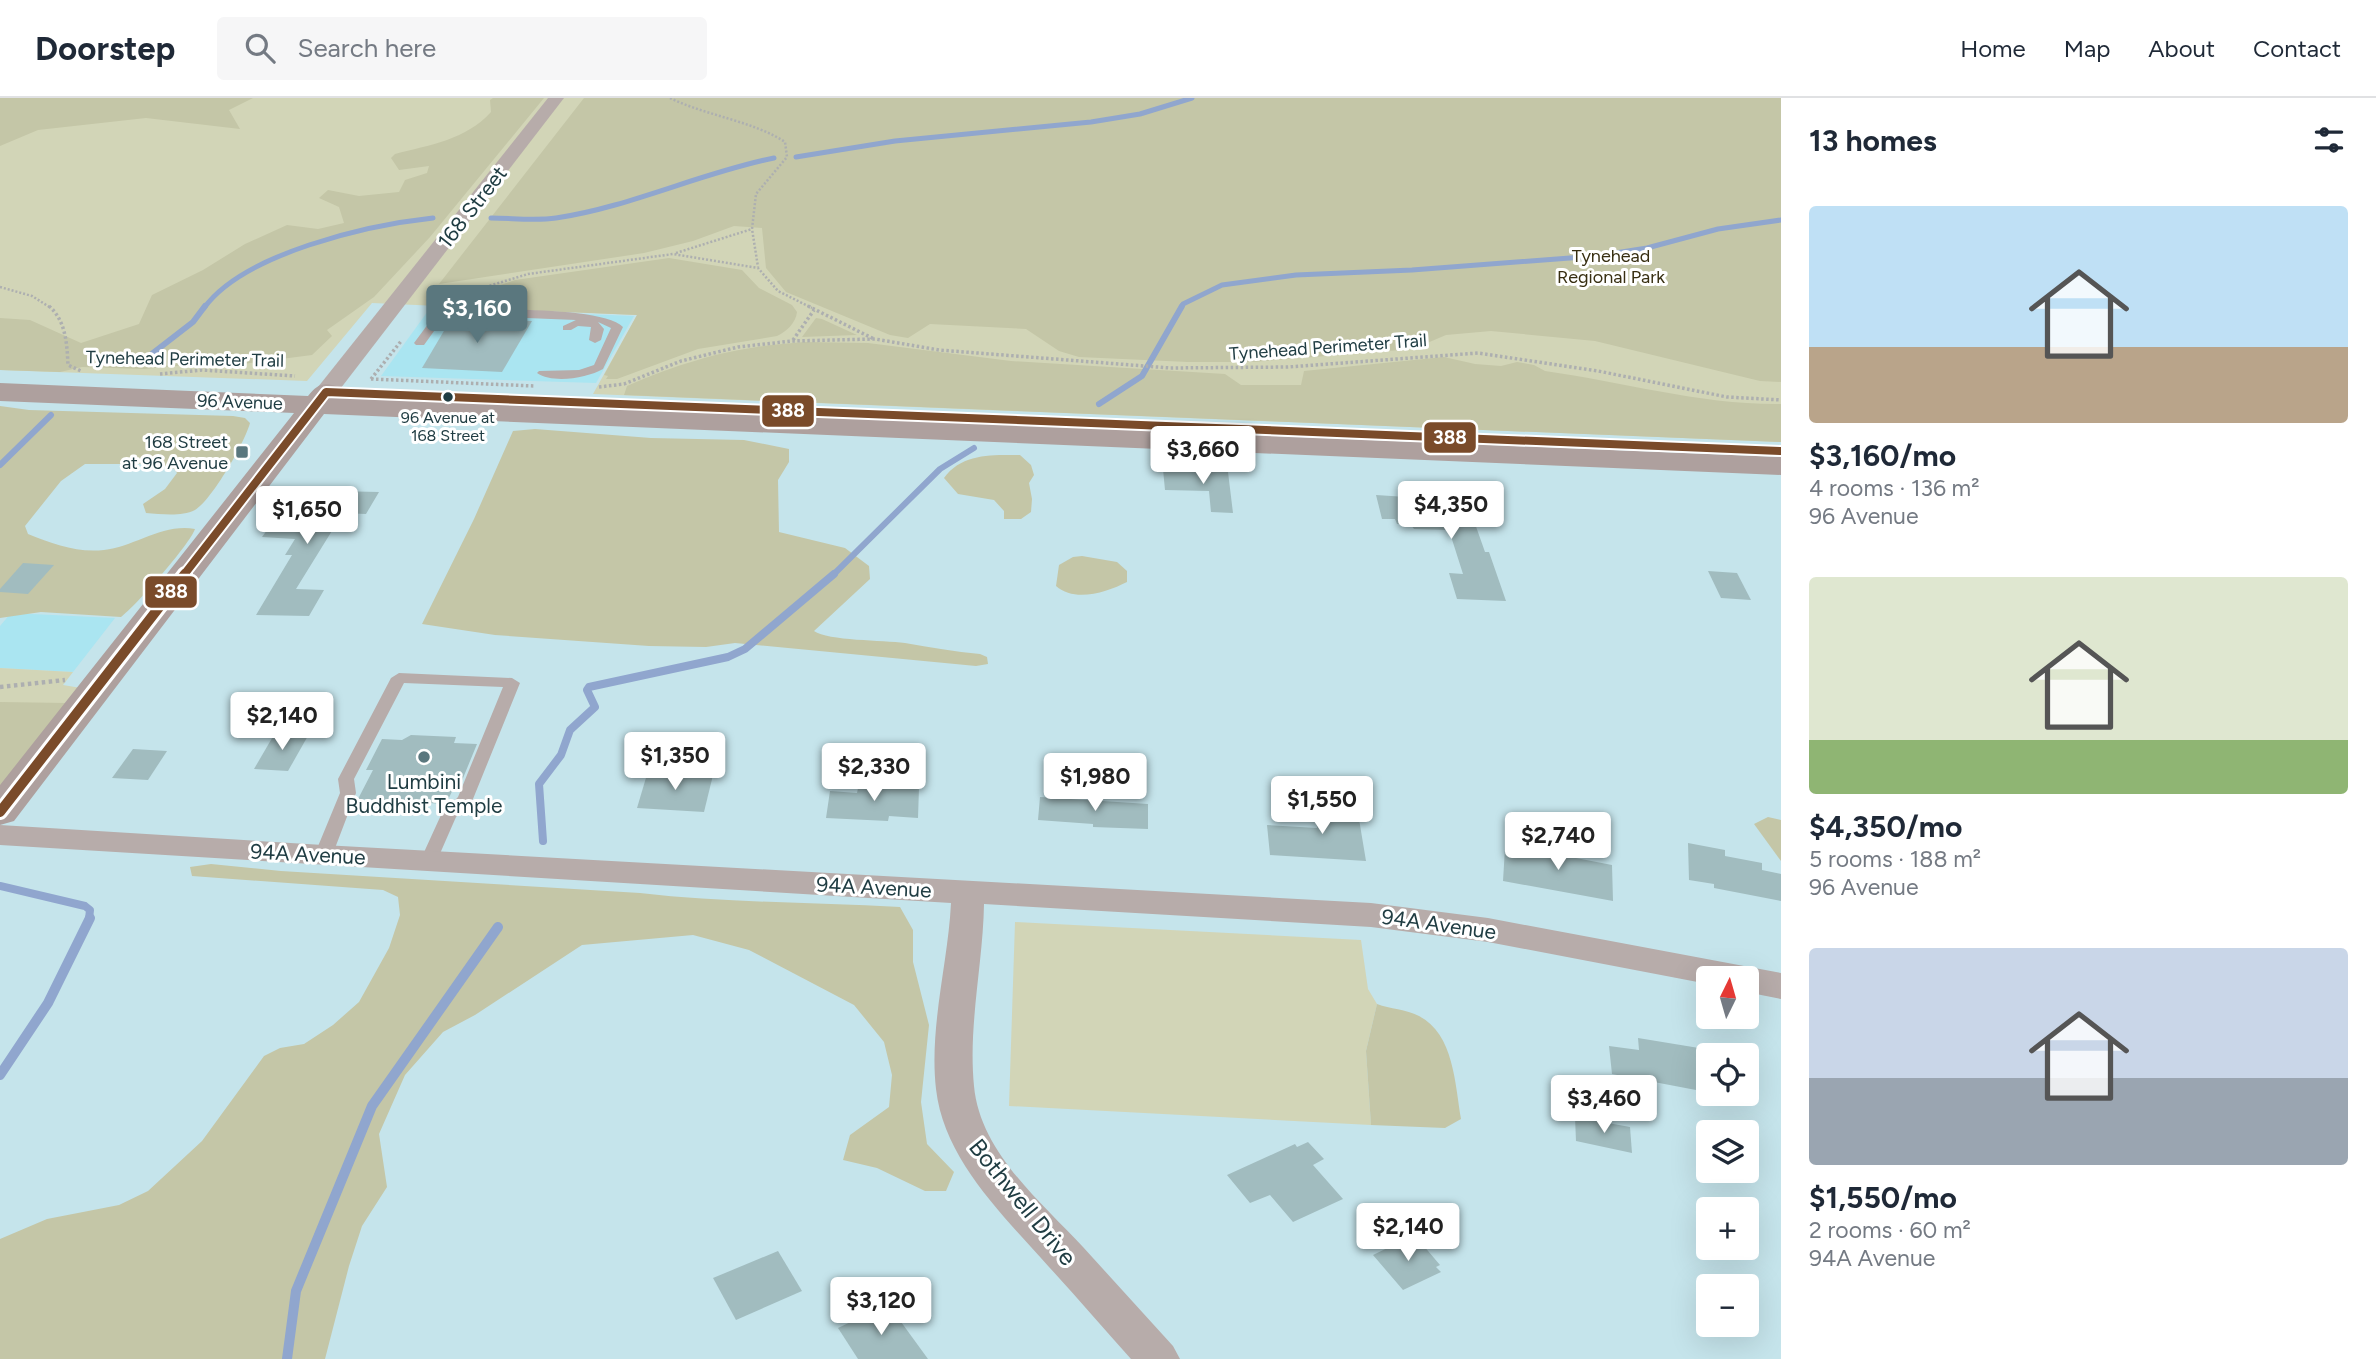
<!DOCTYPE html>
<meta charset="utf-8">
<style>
:root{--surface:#fff;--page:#f6f6f7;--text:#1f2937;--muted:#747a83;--line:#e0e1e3;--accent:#5a777e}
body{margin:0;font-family:Figtree,sans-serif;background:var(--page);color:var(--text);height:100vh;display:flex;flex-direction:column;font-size:26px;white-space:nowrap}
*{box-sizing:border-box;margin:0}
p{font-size:23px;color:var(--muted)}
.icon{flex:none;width:38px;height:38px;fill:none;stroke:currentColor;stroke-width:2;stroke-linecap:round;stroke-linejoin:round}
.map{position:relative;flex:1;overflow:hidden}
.details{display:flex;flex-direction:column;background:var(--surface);width:595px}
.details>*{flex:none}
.needle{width:46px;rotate:5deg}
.buttons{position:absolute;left:1696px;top:868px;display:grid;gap:14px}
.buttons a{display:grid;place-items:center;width:63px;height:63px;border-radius:7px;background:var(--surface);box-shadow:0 7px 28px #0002;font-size:35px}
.price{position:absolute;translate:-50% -60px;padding:0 16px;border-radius:7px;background:#fff;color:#222;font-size:23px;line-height:46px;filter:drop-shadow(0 2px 4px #0008)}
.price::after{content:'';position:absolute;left:50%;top:42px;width:21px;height:16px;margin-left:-10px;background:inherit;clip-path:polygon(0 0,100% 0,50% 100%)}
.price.selected{background:var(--accent);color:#fff}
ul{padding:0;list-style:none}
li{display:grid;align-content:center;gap:14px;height:371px;padding:0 28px}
li span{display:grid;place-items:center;height:217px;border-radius:7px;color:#555}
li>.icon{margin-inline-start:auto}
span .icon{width:126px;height:126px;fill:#fffc;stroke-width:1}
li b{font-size:30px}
h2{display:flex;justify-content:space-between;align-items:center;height:84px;padding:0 28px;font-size:30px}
header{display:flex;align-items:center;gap:42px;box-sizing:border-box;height:98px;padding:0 35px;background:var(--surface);border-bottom:2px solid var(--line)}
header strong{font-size:33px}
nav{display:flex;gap:38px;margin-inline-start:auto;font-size:24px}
.search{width:490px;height:63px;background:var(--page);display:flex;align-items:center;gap:18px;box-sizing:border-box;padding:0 24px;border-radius:7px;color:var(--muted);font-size:26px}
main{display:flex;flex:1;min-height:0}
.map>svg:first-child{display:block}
</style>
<header>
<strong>Doorstep</strong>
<div class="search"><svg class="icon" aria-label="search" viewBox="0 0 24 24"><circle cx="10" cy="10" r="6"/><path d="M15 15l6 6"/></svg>Search here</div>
<nav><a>Home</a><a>Map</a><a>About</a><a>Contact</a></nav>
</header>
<main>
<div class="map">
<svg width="1781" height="1261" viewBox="0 0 1781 1261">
<rect width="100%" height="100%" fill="#c5e4eb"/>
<g fill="#aae5f1">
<polygon points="433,210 634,218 596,285 381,278 428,213"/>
<polygon points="11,515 115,520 73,574 0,570 0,528"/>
</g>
<g fill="#d2d5b7">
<polygon points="0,0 1781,0 1781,344 593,296 637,217 372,205 307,283 0,272"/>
<polygon points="0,570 73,574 63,587 81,590 0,666"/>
<polygon points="1015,824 1361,842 1368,891 1377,906 1366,953 1371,1027 1009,1008"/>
</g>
<g fill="#c4c6a7">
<polygon points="0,0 253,0 229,12 240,31 146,20 38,32 0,48"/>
<path d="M493,0H544L430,139L374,199L327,232L332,238L312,257L235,267L198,266L144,271L82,269L60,274L0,272V220L30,222L81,245L139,226L152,197L203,172L245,146L287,127L318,131L344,125L339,109L319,100L328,92L359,98L399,94L405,82L427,75L429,68L399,72L391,60L395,56C429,47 466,42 491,14L490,2Z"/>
<polygon points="584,0 1781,0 1781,284 1760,283 1595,243 1491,233 1446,237 1413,251 1252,264 1188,264 1079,259 1059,253 1026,231 930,226 908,240 890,237 786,194 766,170 762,130 734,128 693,143 644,155 439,186"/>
<path d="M669,160L742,172L759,190L792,207L797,214C796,225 786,234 777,238L698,251L617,281H606L608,278L604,277L637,217L437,209L515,182Z"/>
<polygon points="816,220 822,221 857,237 802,239"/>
<path d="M804,244L868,245L1011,263L1225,276L1241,287H1301L1304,273L1444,259L1475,266L1501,268L1517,264L1534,267L1545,273C1624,284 1701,307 1781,306V344L624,297L627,288C690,261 735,249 804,244Z"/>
<path d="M0,308L29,312L233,318L245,320L250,325C245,344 212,402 195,412C181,419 161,416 146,415L143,406L165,391L177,375L174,371L157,366H85L61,383L25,428L28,436C53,446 77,455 104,452C134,449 163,425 195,431C190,446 135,509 121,519L41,514L0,520Z"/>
<path d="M535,331L651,340L744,342L789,351V364L778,382L779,434L845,450L869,468L870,481L814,533C828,543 883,542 905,545C930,549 955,554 980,556L987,559L988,566L976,568L735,545L706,549L649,548L495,537L422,526L474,421L513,333Z"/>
<path d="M1020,357L1031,367L1034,377L1029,385L1032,401L1031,414L1021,421H1004V413L994,402L958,396L944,380C962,355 992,357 1020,357Z"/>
<path d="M1082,458L1117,464L1127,473V484C1107,494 1075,505 1056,488L1059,467L1073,459Z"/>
<polygon points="0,604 67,605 0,689"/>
<polygon points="1768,719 1781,722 1781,763 1754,726"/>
<path d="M211,766L281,773L640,795C726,805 813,804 900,809L913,832V864L929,927L921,1004L927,1046L954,1074L946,1093H925L877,1070L843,1062L850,1037L889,1009L892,977L884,944L854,907L749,852L693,837L582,847L475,917L443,934L405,977L379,1036L387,1089L362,1128L349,1168L325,1261H0V1141L47,1121L119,1107L148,1093L202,1043L264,958L280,950L304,946L333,927L359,904L389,850L400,817L398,799L383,792L192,778L190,769Z"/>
<path d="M1377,906C1390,911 1406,911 1419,918C1454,936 1455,986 1461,1021L1445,1030L1371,1027L1366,953Z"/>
</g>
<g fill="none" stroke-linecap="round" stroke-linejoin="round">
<g stroke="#90a6ce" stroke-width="5">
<polyline points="796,59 895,43 1091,24 1140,16 1192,0"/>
<path d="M491,120C512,120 535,123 556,120C630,109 700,75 774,60"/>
<path d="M204,210C244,155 368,127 433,120"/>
<polyline points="1181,210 1183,206 1222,187 1296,177 1412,172 1596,158 1647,150 1718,131 1781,122"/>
</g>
<g stroke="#90a6ce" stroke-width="6">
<polyline points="140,265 193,224 205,208"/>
<polyline points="1099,306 1142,278 1182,208"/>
<polyline points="0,367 51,317"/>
<polyline points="832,478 940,371 974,350"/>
</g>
<g stroke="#90a6ce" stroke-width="8">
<polyline points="543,743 539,686 561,657 570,632 595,609 587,592 589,589 728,559 745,551 834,476"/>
<polyline points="0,788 85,808 90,812 89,821"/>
</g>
<g stroke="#90a6ce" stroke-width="10">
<polyline points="0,977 48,905 90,820"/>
<polyline points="287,1261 296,1193 372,1008 498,829"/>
</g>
</g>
<g fill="#a1bcbf">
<polygon points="456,220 532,223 502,274 422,270 451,221"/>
<polygon points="1163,371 1228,374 1233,415 1211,414 1209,393 1165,392"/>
<polygon points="335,393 379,394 366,416 343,415 296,491 324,492 309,518 256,517 292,457 285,457 295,441 262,439 289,402 295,402 298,398 330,399"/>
<polygon points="1376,397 1467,403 1485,454 1489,454 1506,503 1457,501 1449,475 1463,476 1449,432 1414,431 1411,427 1397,426 1395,421 1382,421"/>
<polygon points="23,465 54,467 28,496 0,494 0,491"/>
<polygon points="1708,473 1737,475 1751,502 1721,500"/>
<polygon points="275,635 309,636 288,673 254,671"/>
<polygon points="411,637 456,639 454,645 477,646 461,685 456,685 446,706 358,701 373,672 366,672 382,641 402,642"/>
<polygon points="133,651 167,653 148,682 112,680"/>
<polygon points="648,673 713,677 704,714 637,710"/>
<polygon points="859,685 919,690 918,720 889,718 888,723 826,720 830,693 857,695"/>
<polygon points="1040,699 1148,706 1148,731 1093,729 1093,726 1038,722"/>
<polygon points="1314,707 1357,709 1366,763 1270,757 1267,727 1317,730"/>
<polygon points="1531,745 1575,752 1576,760 1612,767 1613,803 1503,783 1505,750 1530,754"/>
<polygon points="1688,745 1725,752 1725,758 1762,765 1762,772 1781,776 1781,803 1714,790 1714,786 1689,782"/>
<polygon points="1638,940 1705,951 1706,955 1722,957 1708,957 1708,996 1745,996 1747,1006 1697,998 1696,992 1612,976 1609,948 1639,952"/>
<polygon points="1575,1019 1630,1029 1632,1055 1576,1043"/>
<polygon points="1308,1044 1324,1061 1313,1067 1343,1101 1293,1124 1270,1097 1250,1105 1227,1077 1295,1046 1297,1049"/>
<polygon points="1410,1139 1412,1142 1417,1140 1440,1167 1436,1169 1441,1174 1403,1192 1373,1157"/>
<polygon points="778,1153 802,1193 736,1222 713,1180"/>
<polygon points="888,1206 928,1261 858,1261 838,1230"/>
</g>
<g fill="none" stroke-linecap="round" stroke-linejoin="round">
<g stroke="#adafb0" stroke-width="2.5" stroke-dasharray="2 2" stroke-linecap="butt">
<path d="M670,0C707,18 753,23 785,44L787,59L756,96L752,131L758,169"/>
<polyline points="676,155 752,131"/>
<polyline points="0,189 32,198 51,210"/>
<polyline points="459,197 528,176 673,156 758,170 778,193 812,210"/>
</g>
<g stroke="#adafb0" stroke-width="3.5" stroke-dasharray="2.5 2.5" stroke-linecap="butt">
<path d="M49,208C66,223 67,246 68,267L81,273"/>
<polyline points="808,208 874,241"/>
<polyline points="793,242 814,212"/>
<polyline points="160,276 202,272 295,278"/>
<polyline points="371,281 534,288"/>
<polyline points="371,281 402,242"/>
<polyline points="599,289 624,286 681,263 738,249 792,243 875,241 939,252 1170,270 1288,269 1478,255 1598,273 1727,299 1781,302"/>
</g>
<polyline stroke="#adafb0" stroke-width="4.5" stroke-dasharray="3.5 3.5" stroke-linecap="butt" points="0,589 65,582"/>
<g fill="#b7acaa" fill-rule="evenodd">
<path d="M455,211C488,212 603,208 623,229L603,271C587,280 553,286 537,275L539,273L579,272L594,267L611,230L598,224L604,231L601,242L595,245L589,242L591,229L578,228L571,232H563V228L576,222L456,217L442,222L424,247H416L414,245L434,218Z"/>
<polygon points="399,575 512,580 520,585 473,701 456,719 435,767 423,767 420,763 441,717 458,699 503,589 404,585 354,681 356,695 332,758 323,764 317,762 314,758 340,695 338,681 391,580"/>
</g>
<g fill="#b7acaa" fill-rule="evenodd">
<polygon points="548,0 564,0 334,299 318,299 315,294 318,289"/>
<path d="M0,727L323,747L1371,805L1488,820L1781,875V901L1746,894V880H1708V886L1488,844L1371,829L984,806C983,867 968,927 974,988C980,1054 1041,1104 1083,1149C1113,1182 1143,1215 1173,1248L1180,1261H1131C1103,1230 1077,1199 1049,1169C1004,1118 944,1062 936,991C929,929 948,866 951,805L0,747Z"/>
</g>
<path fill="#aea09e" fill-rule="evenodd" d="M0,285L308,298C317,287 322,284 336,288L341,294L337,299L1781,359V377L324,316L14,723L0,727V687L294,315L0,303Z"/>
<g stroke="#fff" stroke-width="12">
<polyline id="bus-1-far1" points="183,478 326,294 1781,353"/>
</g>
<g stroke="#fff" stroke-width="16">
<polyline id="bus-1" points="0,714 185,476"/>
</g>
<use href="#bus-1-far1" stroke="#7a4b2a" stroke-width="8"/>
<use href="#bus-1" stroke="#7a4b2a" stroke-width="10"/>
</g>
<circle fill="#203d43" stroke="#fff" stroke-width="2.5" cx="448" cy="299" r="6"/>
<g fill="#5a777e" stroke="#fff" stroke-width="2.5">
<rect x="235" y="347" width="14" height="14" rx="3.5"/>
<circle cx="424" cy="659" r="7"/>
</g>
<g text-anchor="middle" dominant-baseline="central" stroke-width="6" stroke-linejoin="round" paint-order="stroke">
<g font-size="16" fill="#203d43" stroke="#fff">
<text x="448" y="319">96 Avenue at<tspan x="448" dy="18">168 Street</tspan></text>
</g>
<g font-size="18" fill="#372e11" stroke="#fff">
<text x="1611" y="158">Tynehead<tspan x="1611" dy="21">Regional Park</tspan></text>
</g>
<g font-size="18" fill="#203d43" stroke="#fff">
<text transform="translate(1328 249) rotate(-4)">Tynehead Perimeter Trail</text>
<text transform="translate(185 261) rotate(1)">Tynehead Perimeter Trail</text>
<text transform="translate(240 304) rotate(2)">96 Avenue</text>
</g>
<g font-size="18" fill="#203d43" stroke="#fff" text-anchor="end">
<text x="228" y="344">168 Street<tspan x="228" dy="21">at 96 Avenue</tspan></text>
</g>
<g font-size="21" fill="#203d43" stroke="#fff">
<text transform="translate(472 109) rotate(-52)">168 Street</text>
<text transform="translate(308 756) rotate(3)">94A Avenue</text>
<text transform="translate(874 789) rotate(3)">94A Avenue</text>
<text transform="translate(1439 826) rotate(8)">94A Avenue</text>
</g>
<g font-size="21" fill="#203d43" stroke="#fff">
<text x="424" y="683">Lumbini<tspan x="424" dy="24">Buddhist Temple</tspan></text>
</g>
<g font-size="24" fill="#203d43" stroke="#fff">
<text transform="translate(1023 1104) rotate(51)">Bothwell Drive</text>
</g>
</g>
<g stroke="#fff" stroke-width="2.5">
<rect x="761" y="296" width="54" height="34" rx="7" fill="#7a4b2a"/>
<rect x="1423" y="323" width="54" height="33" rx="7" fill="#7a4b2a"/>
<rect x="144" y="477" width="54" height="34" rx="7" fill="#7a4b2a"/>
</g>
<g font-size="19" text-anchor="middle" font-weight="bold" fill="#fff">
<text x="788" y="319">388</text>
<text x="1450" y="346">388</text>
<text x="171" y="500">388</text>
</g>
</svg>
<div class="buttons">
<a><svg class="needle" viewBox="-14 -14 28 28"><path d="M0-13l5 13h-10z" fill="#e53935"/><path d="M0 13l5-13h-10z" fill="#747a83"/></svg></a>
<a><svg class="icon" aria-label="locate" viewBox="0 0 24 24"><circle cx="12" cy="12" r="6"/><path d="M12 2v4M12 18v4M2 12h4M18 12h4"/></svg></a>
<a><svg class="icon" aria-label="layers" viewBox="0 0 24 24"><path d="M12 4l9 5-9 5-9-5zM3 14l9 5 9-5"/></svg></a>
<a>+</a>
<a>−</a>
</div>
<b class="price selected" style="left:477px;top:247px">$3,160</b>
<b class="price" style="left:1203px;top:388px">$3,660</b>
<b class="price" style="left:1451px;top:443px">$4,350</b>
<b class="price" style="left:307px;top:448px">$1,650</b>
<b class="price" style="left:282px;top:654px">$2,140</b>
<b class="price" style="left:675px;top:694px">$1,350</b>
<b class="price" style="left:874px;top:705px">$2,330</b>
<b class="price" style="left:1095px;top:715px">$1,980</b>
<b class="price" style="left:1322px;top:738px">$1,550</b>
<b class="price" style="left:1558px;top:774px">$2,740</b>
<b class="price" style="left:1604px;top:1037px">$3,460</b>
<b class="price" style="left:1408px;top:1165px">$2,140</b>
<b class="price" style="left:881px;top:1239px">$3,120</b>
</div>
<section class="details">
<h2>13 homes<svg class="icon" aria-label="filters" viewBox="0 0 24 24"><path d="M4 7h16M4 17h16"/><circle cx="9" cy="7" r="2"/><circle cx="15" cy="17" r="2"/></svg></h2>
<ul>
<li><span style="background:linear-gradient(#bfe0f5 65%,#b9a48a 0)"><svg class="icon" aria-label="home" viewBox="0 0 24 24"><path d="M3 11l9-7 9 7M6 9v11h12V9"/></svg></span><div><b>$3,160/mo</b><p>4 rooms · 136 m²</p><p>96 Avenue</p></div></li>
<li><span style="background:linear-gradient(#dfe7d0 75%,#8fb573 0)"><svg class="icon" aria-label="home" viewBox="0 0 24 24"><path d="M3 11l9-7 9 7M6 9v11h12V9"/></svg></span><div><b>$4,350/mo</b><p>5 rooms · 188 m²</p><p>96 Avenue</p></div></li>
<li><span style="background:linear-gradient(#c9d6e8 60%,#9aa5b1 0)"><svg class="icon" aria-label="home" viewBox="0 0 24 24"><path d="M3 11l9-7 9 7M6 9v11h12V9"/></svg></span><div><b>$1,550/mo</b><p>2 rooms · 60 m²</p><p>94A Avenue</p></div></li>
</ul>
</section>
</main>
